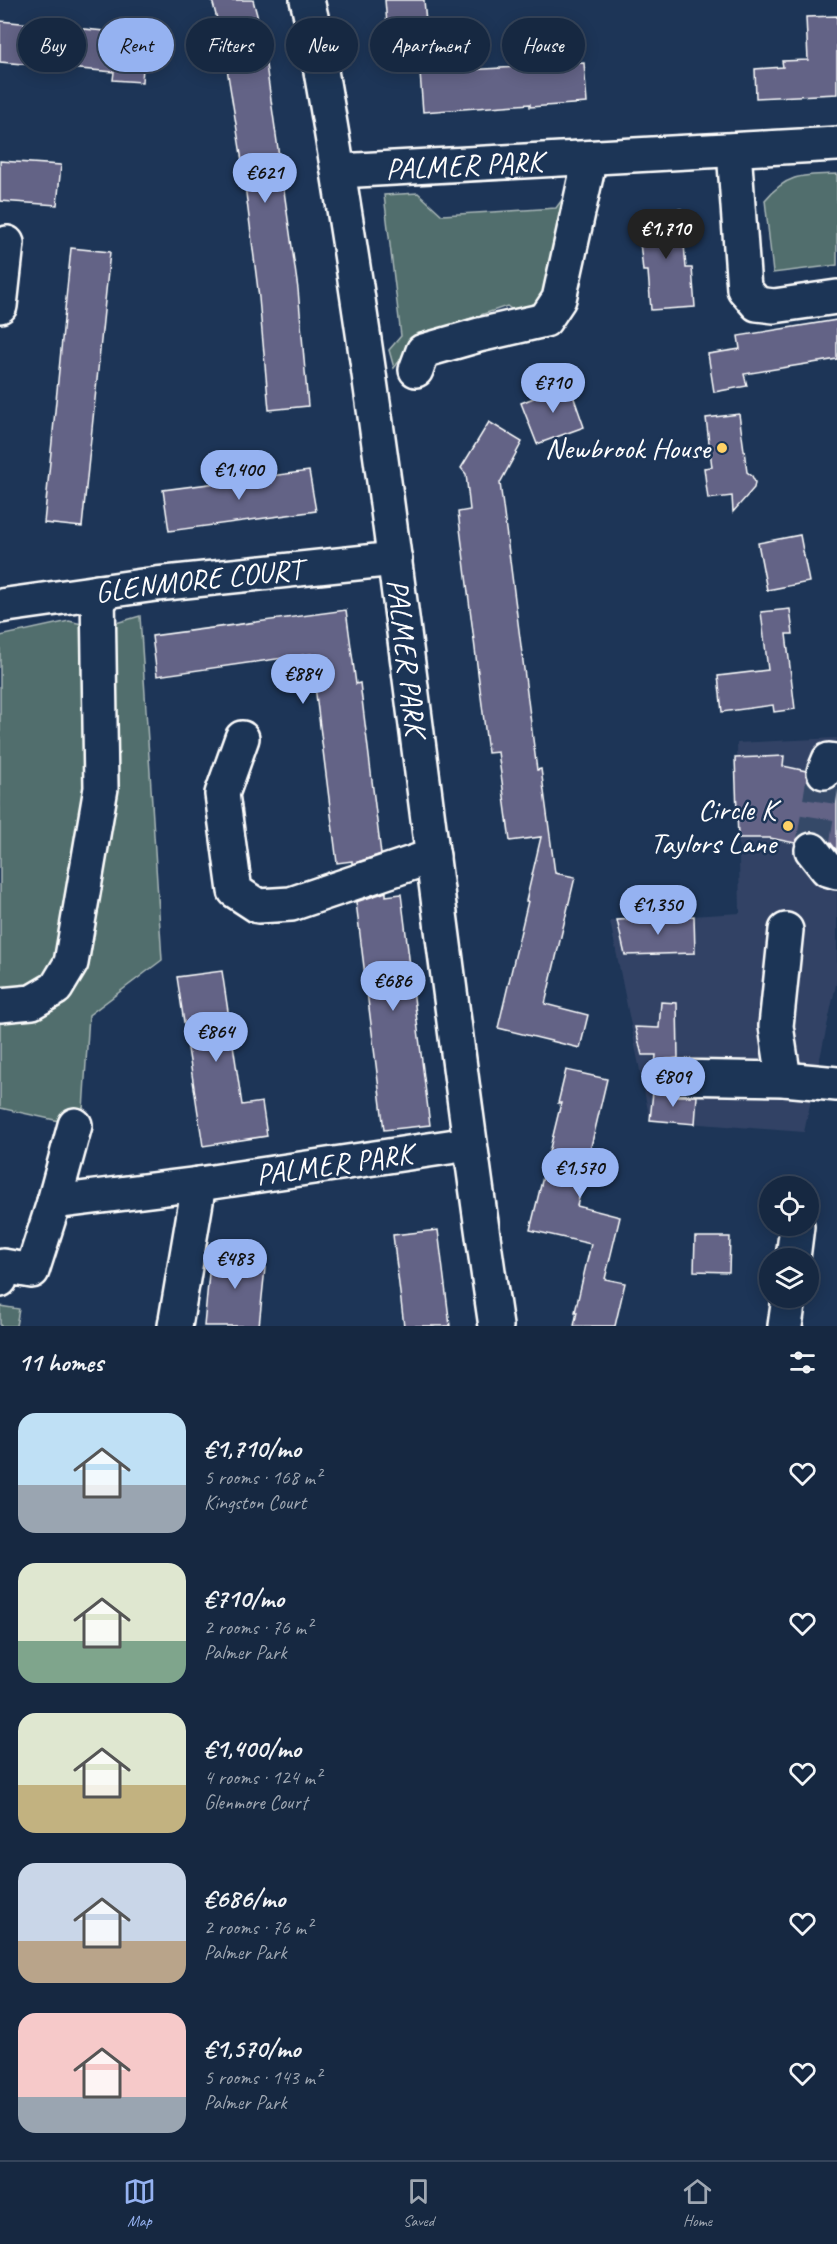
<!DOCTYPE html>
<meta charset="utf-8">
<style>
:root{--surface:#162841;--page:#23344c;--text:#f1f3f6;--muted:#9ea6b1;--line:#35445a;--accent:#95b2f1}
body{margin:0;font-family:Caveat,sans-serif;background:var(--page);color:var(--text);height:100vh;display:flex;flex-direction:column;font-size:22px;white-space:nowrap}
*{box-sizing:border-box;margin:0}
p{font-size:20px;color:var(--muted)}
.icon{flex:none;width:33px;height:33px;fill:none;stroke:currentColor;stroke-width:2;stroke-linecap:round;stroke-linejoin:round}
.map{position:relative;height:1326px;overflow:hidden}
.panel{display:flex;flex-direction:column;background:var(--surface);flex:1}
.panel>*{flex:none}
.guide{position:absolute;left:18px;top:18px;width:801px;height:54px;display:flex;gap:12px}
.controls{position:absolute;left:759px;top:1176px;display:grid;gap:12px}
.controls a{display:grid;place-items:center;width:60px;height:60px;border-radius:50%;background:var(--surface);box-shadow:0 3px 15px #0003,0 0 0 2px var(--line);font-size:30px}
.price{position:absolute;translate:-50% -51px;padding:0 14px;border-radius:21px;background:var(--accent);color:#111;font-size:20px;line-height:39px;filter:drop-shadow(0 2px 3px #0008)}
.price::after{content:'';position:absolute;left:50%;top:36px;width:18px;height:14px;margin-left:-9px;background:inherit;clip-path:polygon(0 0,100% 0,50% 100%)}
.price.current{background:#222;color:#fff}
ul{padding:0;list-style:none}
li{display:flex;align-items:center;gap:18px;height:150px;padding:0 18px}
li span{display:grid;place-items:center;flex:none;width:168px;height:120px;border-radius:18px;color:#555}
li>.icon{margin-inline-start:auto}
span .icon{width:72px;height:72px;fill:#fffc;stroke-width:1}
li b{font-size:26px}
h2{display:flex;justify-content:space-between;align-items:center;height:72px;padding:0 18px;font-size:26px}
.tag{padding:0 21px;border-radius:27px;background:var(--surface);box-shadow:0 3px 15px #0003,0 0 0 2px var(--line);font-size:21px;line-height:54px}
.tag.current{background:var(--accent);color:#111}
.menu{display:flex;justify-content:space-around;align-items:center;height:84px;border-top:2px solid var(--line);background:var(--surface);font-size:16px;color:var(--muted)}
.menu a{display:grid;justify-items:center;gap:3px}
.menu .current{color:var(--accent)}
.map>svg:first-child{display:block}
</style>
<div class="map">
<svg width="837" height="1326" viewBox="0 0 837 1326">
<rect width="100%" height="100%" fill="#1d3557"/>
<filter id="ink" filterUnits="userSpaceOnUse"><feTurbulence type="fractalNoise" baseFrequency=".0167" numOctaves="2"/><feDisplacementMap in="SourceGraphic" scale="12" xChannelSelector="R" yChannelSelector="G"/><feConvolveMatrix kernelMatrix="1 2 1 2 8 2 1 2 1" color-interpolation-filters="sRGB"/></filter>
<g filter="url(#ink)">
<polygon fill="#324365" points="837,738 837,980 804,1132 650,1120 610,921 740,913 737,743"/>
<g fill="#516e6d" stroke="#a8b6b6" stroke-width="1.5">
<path d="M837,174V265L773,273L765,200C788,173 804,175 837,174Z"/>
<polygon points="572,186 543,300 521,316 507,306 418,336 394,368 389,350 401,336 384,195 418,193 442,215 556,208"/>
<polygon points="140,616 162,960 89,1015 82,1126 0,1108 0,636 69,621 99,628"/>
<polygon points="0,1306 19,1309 16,1326 0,1326"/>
</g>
<g fill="#646486" stroke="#fff" stroke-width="1.5">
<polygon points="212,0 253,0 261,30 298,289 308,406 269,410 259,298 242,161 222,38"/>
<polygon points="385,0 424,0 428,44 389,48"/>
<polygon points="837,16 837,94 756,98 755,69 783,67 782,61 808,60 806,17"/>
<polygon points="0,21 115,32 115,35 145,37 142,82 113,80 114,72 0,62"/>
<polygon points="584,63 587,103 530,107 530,104 423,112 420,73"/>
<polygon points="0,161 61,165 57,205 0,201"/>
<polygon points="681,209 686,268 692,268 695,307 651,310 648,271 643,271 637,213"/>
<polygon points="71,248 110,252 82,527 44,523"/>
<polygon points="837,320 837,359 744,374 747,386 714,392 708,354 740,349 738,336"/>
<polygon points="569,384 584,427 537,444 521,403"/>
<polygon points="739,414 747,472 752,476 755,482 754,488 733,512 732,496 708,499 704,468 712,467 706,418"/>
<polygon points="489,422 522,442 500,483 537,770 541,769 555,873 575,877 545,1004 588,1015 580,1048 498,1028 528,901 526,901 541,837 510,841 498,752 488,753 458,512 470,510 466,474 461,468"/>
<polygon points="309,471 316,511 169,531 163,490"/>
<polygon points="800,535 809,582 767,590 758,543"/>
<polygon points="790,609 793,634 786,634 795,709 774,712 773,705 722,712 718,676 768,670 761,612"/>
<polygon points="346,610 356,684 360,683 381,854 352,864 352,861 337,863 311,654 157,676 152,636"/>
<polygon points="784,756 783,766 806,771 809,783 816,789 827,790 837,785 837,851 827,838 818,832 809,832 801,835 795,843 770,838 738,838 735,758"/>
<polygon points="386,892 386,896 401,894 430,1125 384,1130 356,902"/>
<polygon points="694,916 695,953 625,955 617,920"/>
<polygon points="222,971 242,1105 262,1102 267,1136 203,1146 177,977"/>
<polygon points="661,1002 677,1003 678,1058 662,1060 655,1067 656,1055 642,1055 635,1027 659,1028"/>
<polygon points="566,1070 607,1079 577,1206 620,1217 605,1279 625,1283 615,1326 574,1326 577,1312 575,1312 591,1244 530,1230 561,1103 558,1103"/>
<polygon points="654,1083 662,1093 671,1096 697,1096 695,1124 650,1120"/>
<polygon points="438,1230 450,1326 404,1326 393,1235"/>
<polygon points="695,1237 730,1237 729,1272 694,1271"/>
<polygon points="211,1252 266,1258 259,1326 204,1326"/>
</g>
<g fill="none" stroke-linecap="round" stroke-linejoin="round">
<polyline stroke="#344968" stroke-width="33" stroke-dasharray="33 16" stroke-linecap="butt" points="812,850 824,772"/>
<g stroke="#fff" stroke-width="38">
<g id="minor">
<path d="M307,0L312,21C391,453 431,891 496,1326"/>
<polyline points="734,150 744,289 757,304 774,306 837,297"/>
<polyline points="339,171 837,144"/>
<polyline points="0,306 7,243"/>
<polyline points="416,370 423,351 479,335 545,320 559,299 590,158"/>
<path id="s1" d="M0,606L156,584L395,559"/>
<polyline points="242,738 222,794 235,891 258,906 291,904 433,856"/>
<polyline points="824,772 829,760 837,761"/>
<polyline points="812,850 827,869 837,872"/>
<polyline points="0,1005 32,1002 56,988 71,963 101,788 98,592"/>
<polyline points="671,1077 784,1079 837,1084"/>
<polyline points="784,1079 776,1026 786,930"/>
<polyline points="75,1125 54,1202 199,1184 469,1144"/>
<polyline points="793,1258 797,1226"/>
<polyline points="0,1280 3,1266 32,1271 54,1202"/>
<polyline points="175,1326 199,1184"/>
<polyline points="785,1326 789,1298"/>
</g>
</g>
<use href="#minor" stroke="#1d3557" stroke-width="33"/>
</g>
</g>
<g fill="#ffd166" stroke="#1d3557" stroke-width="2">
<circle cx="722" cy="448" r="6"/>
<circle cx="788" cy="826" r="6"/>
</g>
<g text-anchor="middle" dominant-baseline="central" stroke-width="5" stroke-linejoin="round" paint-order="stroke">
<g font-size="30" fill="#fff" stroke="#1d3557">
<text transform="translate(464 165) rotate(-3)">PALMER PARK</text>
<text stroke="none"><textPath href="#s1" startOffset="200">GLENMORE COURT</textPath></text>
<text transform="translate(407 657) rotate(83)">PALMER PARK</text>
<text transform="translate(334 1164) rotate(-8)">PALMER PARK</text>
</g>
<g font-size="30" fill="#fff" stroke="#1d3557" text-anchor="end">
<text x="710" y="448">Newbrook House</text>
<text x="776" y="809">Circle K<tspan x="776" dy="34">Taylors Lane</tspan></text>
</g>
</g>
</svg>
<div class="controls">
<a><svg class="icon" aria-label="locate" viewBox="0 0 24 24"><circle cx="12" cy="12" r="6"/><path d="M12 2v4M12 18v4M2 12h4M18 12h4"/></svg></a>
<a><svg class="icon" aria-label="layers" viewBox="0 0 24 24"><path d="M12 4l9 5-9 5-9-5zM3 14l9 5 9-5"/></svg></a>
</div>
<b class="price" style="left:265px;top:204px">€621</b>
<b class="price current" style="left:666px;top:260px">€1,710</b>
<b class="price" style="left:553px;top:414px">€710</b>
<b class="price" style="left:239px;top:501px">€1,400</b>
<b class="price" style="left:303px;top:705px">€884</b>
<b class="price" style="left:658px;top:936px">€1,350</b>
<b class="price" style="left:393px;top:1012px">€686</b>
<b class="price" style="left:216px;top:1063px">€864</b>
<b class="price" style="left:673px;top:1108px">€809</b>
<b class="price" style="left:580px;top:1199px">€1,570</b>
<b class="price" style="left:235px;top:1290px">€483</b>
<div class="guide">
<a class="tag">Buy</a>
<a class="tag current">Rent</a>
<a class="tag">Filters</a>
<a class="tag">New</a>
<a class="tag">Apartment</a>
<a class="tag">House</a>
</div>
</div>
<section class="panel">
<h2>11 homes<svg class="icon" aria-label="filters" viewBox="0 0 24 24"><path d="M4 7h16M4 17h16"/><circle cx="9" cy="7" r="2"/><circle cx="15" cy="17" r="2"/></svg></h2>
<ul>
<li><span style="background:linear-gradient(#bfe0f5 60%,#9aa5b1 0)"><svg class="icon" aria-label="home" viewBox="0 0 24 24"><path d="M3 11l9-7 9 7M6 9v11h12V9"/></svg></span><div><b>€1,710/mo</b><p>5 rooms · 168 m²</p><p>Kingston Court</p></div><svg class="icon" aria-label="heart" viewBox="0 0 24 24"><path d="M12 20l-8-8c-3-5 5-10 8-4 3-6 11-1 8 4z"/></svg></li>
<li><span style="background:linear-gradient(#dfe7d0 65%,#7fa58c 0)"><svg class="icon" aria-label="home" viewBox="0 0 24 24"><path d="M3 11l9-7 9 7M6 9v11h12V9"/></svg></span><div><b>€710/mo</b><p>2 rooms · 76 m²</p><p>Palmer Park</p></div><svg class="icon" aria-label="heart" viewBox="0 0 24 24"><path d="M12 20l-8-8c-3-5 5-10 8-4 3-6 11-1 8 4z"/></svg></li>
<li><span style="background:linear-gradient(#dfe7d0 60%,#c2b280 0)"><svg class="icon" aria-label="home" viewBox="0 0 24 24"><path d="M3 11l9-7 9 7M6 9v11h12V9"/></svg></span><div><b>€1,400/mo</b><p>4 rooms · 124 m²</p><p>Glenmore Court</p></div><svg class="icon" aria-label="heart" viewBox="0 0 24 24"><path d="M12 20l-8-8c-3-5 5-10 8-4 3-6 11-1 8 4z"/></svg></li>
<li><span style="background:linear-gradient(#c9d6e8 65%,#b9a48a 0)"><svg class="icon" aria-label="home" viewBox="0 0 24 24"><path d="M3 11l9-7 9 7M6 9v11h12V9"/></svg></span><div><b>€686/mo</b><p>2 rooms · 76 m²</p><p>Palmer Park</p></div><svg class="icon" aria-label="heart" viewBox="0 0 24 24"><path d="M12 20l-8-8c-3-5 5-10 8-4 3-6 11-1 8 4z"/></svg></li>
<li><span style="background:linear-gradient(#f6c9c9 70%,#9aa5b1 0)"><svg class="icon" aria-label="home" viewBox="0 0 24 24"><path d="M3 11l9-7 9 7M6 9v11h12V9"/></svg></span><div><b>€1,570/mo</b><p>5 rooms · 143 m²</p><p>Palmer Park</p></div><svg class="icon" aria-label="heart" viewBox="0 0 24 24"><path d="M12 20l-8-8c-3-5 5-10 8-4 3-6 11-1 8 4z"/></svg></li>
</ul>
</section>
<nav class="menu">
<a class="current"><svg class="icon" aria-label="map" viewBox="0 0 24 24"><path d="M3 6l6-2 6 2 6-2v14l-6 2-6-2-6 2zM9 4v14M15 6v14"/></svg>Map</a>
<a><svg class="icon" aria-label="saved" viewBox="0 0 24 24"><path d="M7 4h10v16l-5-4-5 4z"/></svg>Saved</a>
<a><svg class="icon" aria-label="home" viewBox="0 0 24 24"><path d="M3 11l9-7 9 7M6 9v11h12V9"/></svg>Home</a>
</nav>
